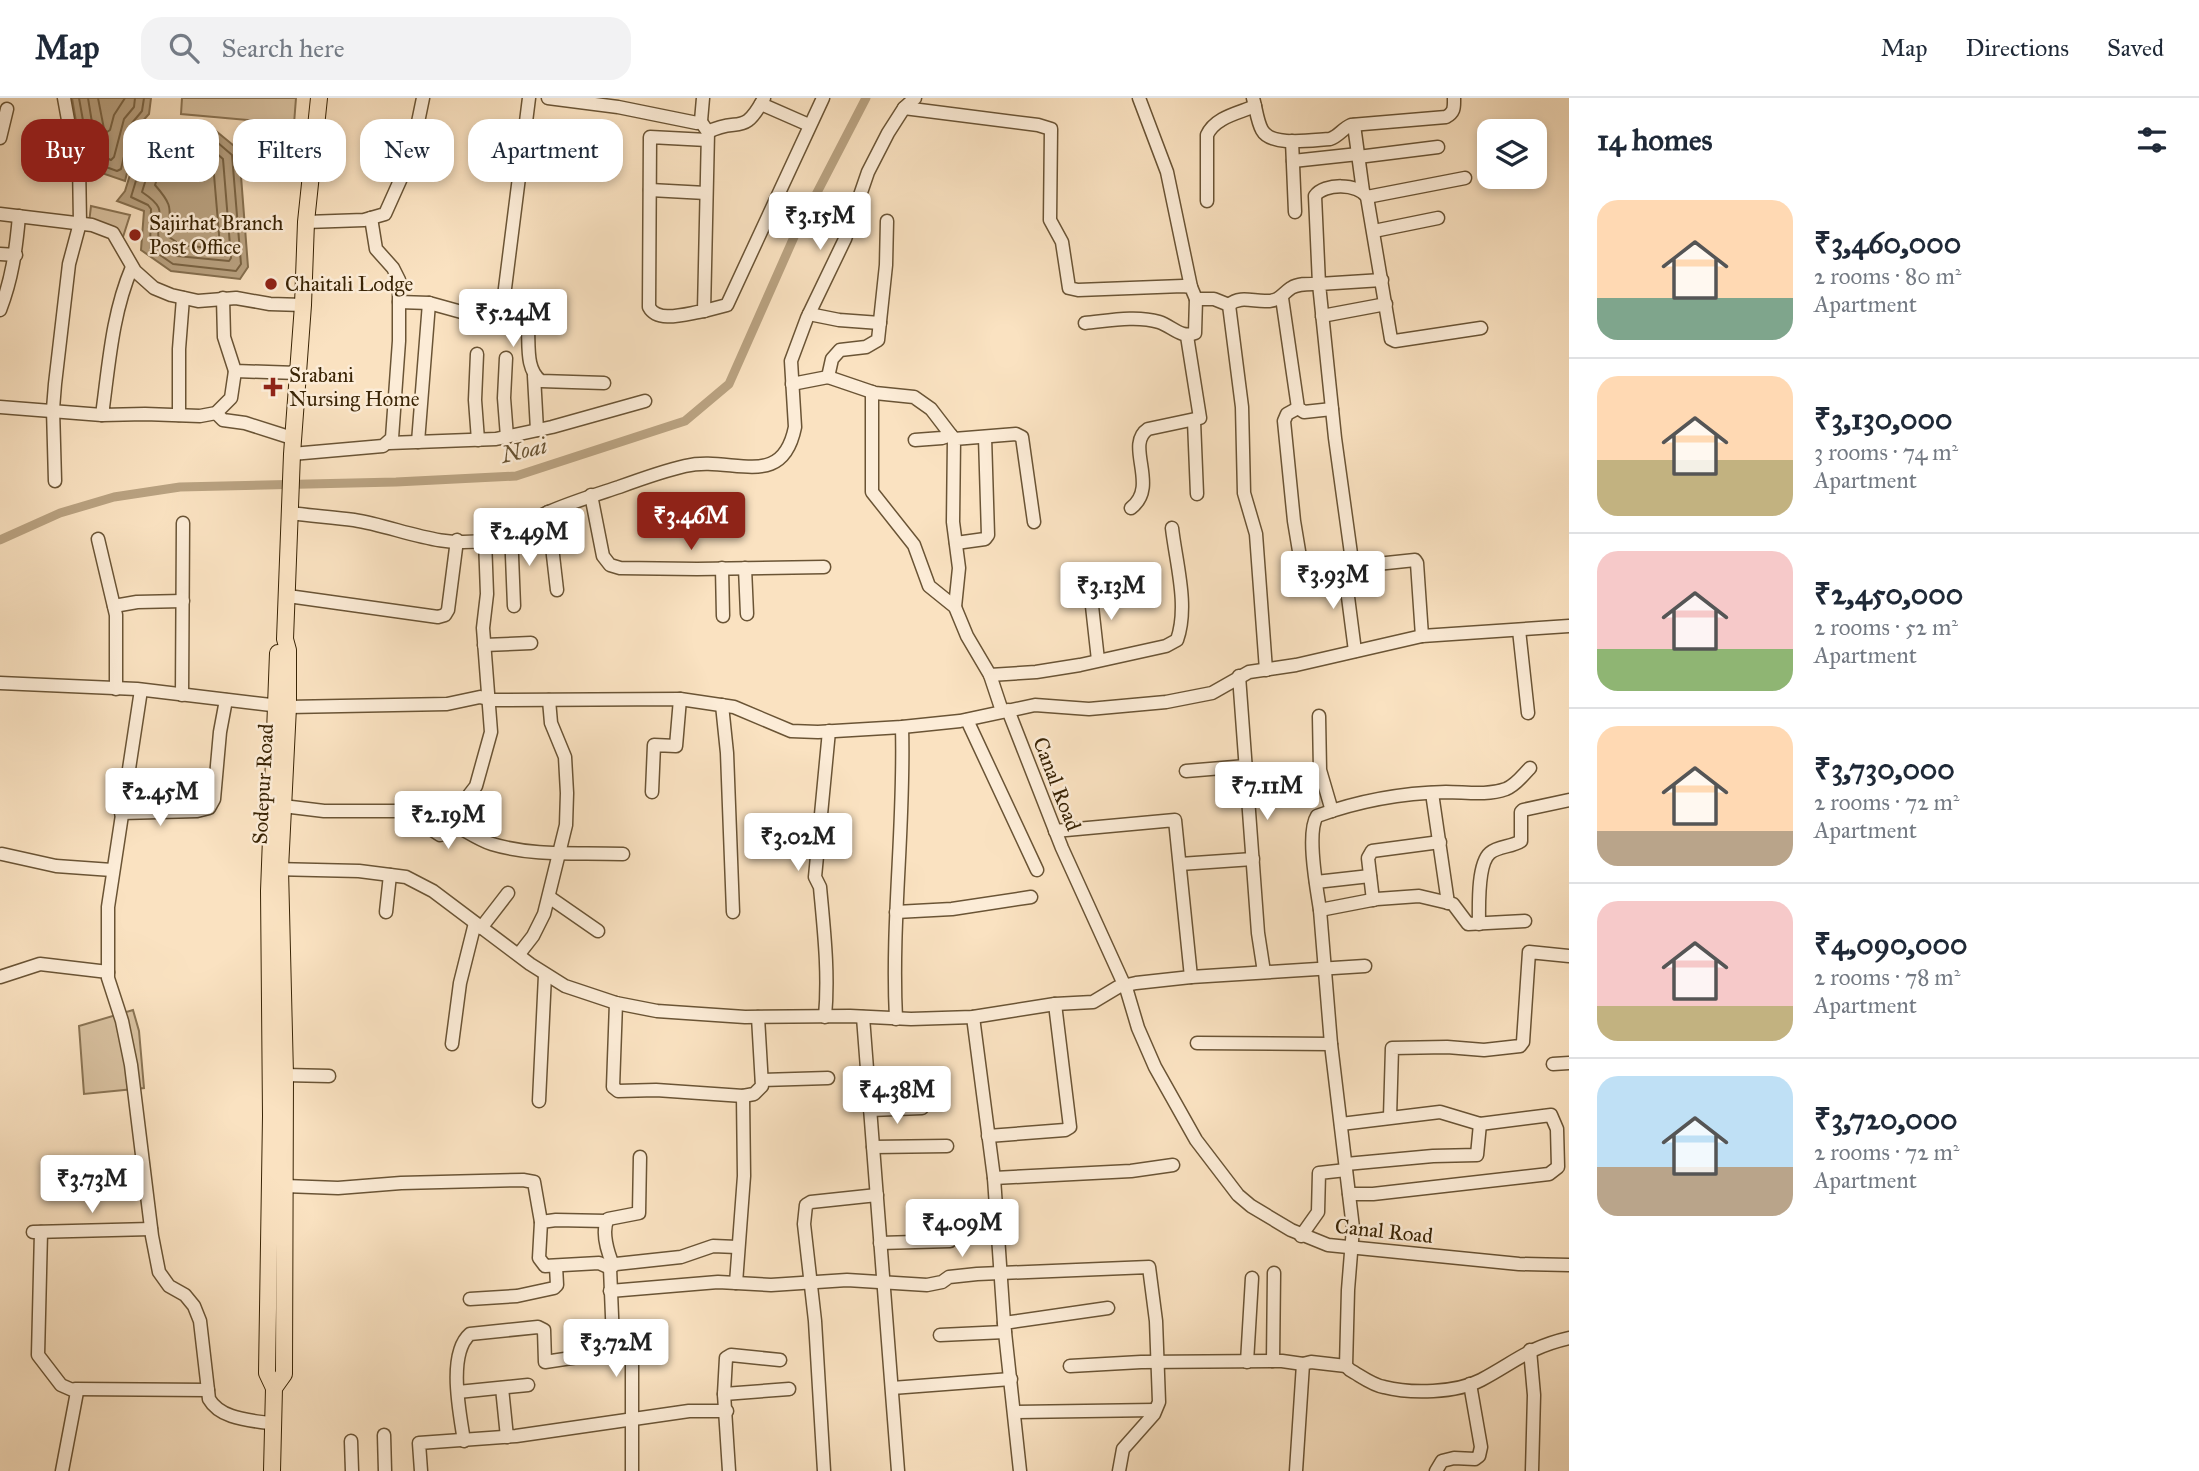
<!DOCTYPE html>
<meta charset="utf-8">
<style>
:root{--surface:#fff;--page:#f2f2f3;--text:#1f2937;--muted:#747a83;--line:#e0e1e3;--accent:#8f2418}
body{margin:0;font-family:"IM FELL Great Primer",serif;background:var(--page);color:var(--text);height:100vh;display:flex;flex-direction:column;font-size:26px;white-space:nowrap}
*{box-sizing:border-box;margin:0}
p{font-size:23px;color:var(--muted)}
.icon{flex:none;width:38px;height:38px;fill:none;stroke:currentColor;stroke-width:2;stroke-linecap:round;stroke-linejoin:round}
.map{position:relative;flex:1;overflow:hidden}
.sheet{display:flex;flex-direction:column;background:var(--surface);width:630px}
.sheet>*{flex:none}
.banner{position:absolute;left:21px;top:21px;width:665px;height:63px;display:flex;gap:14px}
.tools{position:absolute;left:1477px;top:21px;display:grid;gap:14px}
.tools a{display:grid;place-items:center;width:70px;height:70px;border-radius:14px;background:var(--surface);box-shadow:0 4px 10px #0003;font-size:35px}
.price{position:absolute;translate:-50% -60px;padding:0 16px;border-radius:7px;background:#fff;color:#222;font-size:23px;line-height:46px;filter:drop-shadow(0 2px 4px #0008)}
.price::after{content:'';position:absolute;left:50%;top:42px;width:21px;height:16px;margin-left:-10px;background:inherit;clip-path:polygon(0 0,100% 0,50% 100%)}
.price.on{background:var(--accent);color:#fff}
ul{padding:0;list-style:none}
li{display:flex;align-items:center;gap:21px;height:175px;padding:0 28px}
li+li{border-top:2px solid var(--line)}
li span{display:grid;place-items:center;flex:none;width:196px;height:140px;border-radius:21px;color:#555}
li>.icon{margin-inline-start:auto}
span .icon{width:84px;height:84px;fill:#fffc;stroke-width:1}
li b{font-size:30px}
h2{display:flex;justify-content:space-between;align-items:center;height:84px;padding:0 28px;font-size:30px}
.pill{padding:0 24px;border-radius:21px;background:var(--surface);box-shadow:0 4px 10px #0003;font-size:24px;line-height:63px}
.pill.on{background:var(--accent);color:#fff}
header{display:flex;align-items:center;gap:42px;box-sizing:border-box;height:98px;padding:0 35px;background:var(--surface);border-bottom:2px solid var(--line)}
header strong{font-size:33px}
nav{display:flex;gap:38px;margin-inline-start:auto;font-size:24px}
.search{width:490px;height:63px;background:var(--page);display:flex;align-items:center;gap:18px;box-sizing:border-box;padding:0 24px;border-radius:21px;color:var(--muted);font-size:26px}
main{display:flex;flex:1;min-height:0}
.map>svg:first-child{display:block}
</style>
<header>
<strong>Map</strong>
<div class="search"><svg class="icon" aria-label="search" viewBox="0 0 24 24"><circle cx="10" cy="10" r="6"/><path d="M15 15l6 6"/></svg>Search here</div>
<nav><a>Map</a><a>Directions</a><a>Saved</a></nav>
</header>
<main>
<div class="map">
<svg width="1569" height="1373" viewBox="0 0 1569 1373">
<rect width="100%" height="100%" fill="#fae2c1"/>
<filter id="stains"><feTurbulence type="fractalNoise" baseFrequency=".00286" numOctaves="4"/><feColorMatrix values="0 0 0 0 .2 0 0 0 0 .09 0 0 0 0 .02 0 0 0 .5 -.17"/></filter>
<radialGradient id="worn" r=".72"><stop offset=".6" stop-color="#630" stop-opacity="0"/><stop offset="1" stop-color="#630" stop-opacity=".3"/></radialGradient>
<g fill="#d9c2a1" stroke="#8a7454" stroke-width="2">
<polygon points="182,0 296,0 294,26 181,16"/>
<polygon points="91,108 130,117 123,139 89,125"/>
<polygon points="133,912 139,933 144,990 84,996 79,928"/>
</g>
<g fill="#b9a281" stroke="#867050" stroke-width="2">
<polygon points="72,0 151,0 149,16 139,27 125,83 90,71 80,47"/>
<polygon points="205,24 239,52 248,169 240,181 171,173 141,152 144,113 117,103 125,93 146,25"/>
</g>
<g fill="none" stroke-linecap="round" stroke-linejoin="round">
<g stroke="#7a6444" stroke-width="2">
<polyline points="79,0 87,45 95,65 117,73 121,71 132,25 142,13 144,0"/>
<polyline points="88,0 95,43 102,58 111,62 114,59 124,21 134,9 135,0"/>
<polyline points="98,0 104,31 107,34 110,32 114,17 125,0"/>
<polygon points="203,32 232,57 241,166 236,173 173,166 150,150 151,111 148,107 131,99 151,33"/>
<path d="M199,40L223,61L231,160L229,163L177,158L159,145C154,117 172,114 142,94L158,42Z"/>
<path d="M167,51H195L213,65L220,148L218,151L181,147L169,139C169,110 175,110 155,87Z"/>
</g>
<polyline stroke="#b9a281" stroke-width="9" points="0,442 60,415 114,399 180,389 396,384 516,378 685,323 729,286 794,139 866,0"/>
<g stroke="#6a5435" stroke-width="15">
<g id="minor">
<polyline points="548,0 618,9 697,25 701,23 703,0"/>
<polyline points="1139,0 1167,74 1191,189"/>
<path d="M1253,0C1256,10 1257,23 1262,32C1271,49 1312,42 1330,41C1339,38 1342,31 1351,27L1446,19C1455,14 1454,9 1454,0"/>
<polyline points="761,6 809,27"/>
<polyline points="904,10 1038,27 1051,31 1050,122 1062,144 1069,190 1078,192 1183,188 1191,189 1196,201 1214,201 1229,207"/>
<path d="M701,24L708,34L704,213C688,215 658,226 649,209L650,39L707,42"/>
<polyline points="1354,27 1363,93"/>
<path d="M708,34C739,18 743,40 764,0"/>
<polyline points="0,40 7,11"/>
<polyline points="1292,43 1295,114"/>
<polyline points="1358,59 1438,49"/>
<polyline points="1293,63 1358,56"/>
<polyline points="650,92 706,95"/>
<polyline points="1367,99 1465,80"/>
<path d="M1207,103V37C1215,19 1239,15 1255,8"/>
<polyline points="0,116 92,127 113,135 135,173 154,190 171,197 198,203 236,200 270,206 303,207"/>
<polyline points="306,124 364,122 385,116 411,58 423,0"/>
<polyline points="1374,133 1438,120"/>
<polyline points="0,156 16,157"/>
<path d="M132,169C112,216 109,266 102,317L145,316L200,318L216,315L231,300L235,273"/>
<polyline points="1382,182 1319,186 1335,340 1352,463 1358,468 1415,462 1417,465 1422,538"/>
<polyline points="223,200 224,239 235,273 297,275"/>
<polyline points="1282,200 1298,310 1304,314 1332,311"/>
<path d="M399,204L429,205L476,218L526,226L528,231C529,249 526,272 541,283L604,285"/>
<path d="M0,212C12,181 16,152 19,118"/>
<polyline points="704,213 727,207 823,0"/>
<polyline points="809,216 839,222 880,225"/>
<polyline points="1322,218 1386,206"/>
<polyline points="501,222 529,0"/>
<path d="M1085,225C1107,223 1136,217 1159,224C1172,228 1181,241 1195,235L1196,201"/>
<polyline points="477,256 475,302 478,342"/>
<polyline points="506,260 504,300 507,339"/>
<polyline points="534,278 537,332"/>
<polyline points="828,279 875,295 914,299 931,311 954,341"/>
<polyline points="792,286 828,279 832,261 840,252 866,249 878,242 886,167 887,123"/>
<polyline points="872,294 872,394 914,447 929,488 955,509 967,538 990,577 1002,613"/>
<polyline points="0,309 102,317"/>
<polyline points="1298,310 1287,316 1284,323 1294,423 1301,465 1309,470 1354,467"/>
<polyline points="216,315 223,322 245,325 292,340"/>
<polyline points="179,317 179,251 183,200"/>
<polyline points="1194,323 1197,396"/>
<polyline points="915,342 942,340 951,337"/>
<polyline points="418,344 429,205"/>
<polyline points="389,345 496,341 552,329 645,303"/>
<polyline points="292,356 383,348 392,340 399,243 399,182 393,170 376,151 371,120"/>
<polyline points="55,383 53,311 55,286 69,166 80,125 79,64 70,33 64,0"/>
<polyline points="591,397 603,458 610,467 620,470 697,471 824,469"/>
<path d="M1131,410C1160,388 1124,347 1148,331L1200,320L1187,238"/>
<polyline points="548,414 557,492"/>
<path d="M290,415C312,418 333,419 354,422C398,429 440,451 485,442C508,438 528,423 549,414C572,404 595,397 619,389C641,381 663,373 685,368C732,357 782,394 795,329L791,263L807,220L845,141L868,74L888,35L904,10L915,0"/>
<polyline points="511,433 514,508"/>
<polyline points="98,441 116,517 116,591"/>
<polyline points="956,445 985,441 988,437 985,339"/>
<polyline points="1344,468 1355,553"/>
<polyline points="722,470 723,518"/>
<polyline points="745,470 747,516"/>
<polyline points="1090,490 1098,562"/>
<polyline points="288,498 438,519 445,517 448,512 457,442"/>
<polyline points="114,508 137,504 183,503"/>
<polyline points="955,509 959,470 953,424 954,341 1016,336 1022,339 1034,424"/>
<polyline points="1519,532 1528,615"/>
<polyline points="484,547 531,545"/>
<path d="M1266,572L1256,436L1244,395L1242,309L1229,207C1240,197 1254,204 1267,203C1280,203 1282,196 1291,190C1299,185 1310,186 1319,186L1315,98C1324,85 1358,85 1367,99L1391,241L1395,243L1481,230"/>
<path d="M990,577L1036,574L1080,567L1166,548L1177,542C1189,508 1176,465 1172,430"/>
<polyline points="1239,578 1258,835 1264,874"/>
<polyline points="0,585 137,591 288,609 447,606 480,599 492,602 680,601 734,609 791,633 818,634 902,629 960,623 1035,607 1089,611 1166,604 1212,595 1249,574 1296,567 1422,538 1569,528"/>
<path d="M141,592L108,809V880L122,923L131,967L152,1138L159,1174L169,1188L185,1197L194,1208L200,1223L209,1301C221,1322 252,1322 274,1326"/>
<polyline points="182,597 183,425"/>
<polyline points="722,607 727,655 733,814"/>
<polyline points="1008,612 1062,750 1127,893 1138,930 1155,969 1196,1042 1238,1097 1251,1108 1291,1132 1328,1147 1519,1166 1569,1167"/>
<polyline points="1319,618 1320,672 1332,713"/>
<polyline points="967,622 1037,772"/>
<polyline points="1186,673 1246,668"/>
<polyline points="652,694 654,647 676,648 680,601"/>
<polyline points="1432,695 1448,805"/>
<polyline points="283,708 324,713 403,713 440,737 451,733 459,710 476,688 491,634 483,530 487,496 485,442"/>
<polyline points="121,715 197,713 209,710 214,701 220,634 226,602"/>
<path d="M453,726C465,732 479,742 492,746C535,759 580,754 623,756"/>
<polyline points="1055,733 1175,722 1191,879"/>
<polyline points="2,756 56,768 112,772"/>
<polyline points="1180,766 1253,761"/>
<polyline points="273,771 359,773 406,779 433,793 530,866 565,888 616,905 657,913 745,919 850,918 911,921 973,919 1055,906 1093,904 1118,889 1136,885 1191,879 1365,868"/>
<polyline points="1316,784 1370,778"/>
<polyline points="549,799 598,833"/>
<polyline points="1373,802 1368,760 1372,753 1440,744"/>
<path d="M1320,812C1317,792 1306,735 1317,718C1358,703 1402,695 1446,694C1466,694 1486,698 1506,691C1516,687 1523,677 1530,670"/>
<polyline points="386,814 390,777"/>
<polyline points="896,814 952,811 1031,799"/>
<path d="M1525,823L1468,826L1453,806L1419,798L1377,801L1320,812L1331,946L1353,1130L1348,1192L1346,1268L1350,1272C1361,1278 1372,1287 1384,1289C1411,1296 1456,1295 1481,1282C1515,1264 1529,1249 1569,1240"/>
<path d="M1479,826C1479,810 1477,766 1490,755C1498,748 1512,749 1521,743V714L1523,712L1569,702"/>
<polyline points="481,830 508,795"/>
<polyline points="519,856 533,838 544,816 566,727 567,695 565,659 551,625 549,602"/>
<polyline points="0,879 40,866 108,874"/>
<polyline points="616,905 613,989 618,993 656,992 743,998 754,996 762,988 758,919"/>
<path d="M825,919C829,875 824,833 820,789L815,779L829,633"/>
<polyline points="863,919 898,1373"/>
<polyline points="973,919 994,1080 1004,1225 1020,1373"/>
<path d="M896,921C891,823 905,726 902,629"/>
<polyline points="1197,945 1331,946"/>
<polyline points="452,946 460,885 475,825"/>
<polyline points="1553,966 1569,965"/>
<polyline points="285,977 329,978"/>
<polyline points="762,982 828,980"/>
<polyline points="539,1003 545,877"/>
<polyline points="870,1012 922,1010"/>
<polyline points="1390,1019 1392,950 1447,949 1484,952 1520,948 1523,944 1529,854 1569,858"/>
<polyline points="1341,1026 1440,1014 1480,1026 1551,1017 1557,1031 1558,1069 1549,1076 1373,1096 1349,1096"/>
<polyline points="988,1038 1065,1032 1070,1029 1055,906"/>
<polyline points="873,1049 947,1048"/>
<polyline points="1346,1066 1433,1058 1477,1057 1480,1026"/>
<polyline points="994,1080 1131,1073 1173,1067"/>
<polyline points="285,1088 338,1090 401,1085 523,1082 534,1084 541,1124"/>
<polyline points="606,1123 556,1122 541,1124 539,1160 545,1168 599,1165 610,1170"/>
<polyline points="33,1134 151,1131"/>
<polyline points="41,1134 38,1257 61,1287 77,1294 62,1373"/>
<polyline points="1301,1138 1318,1114 1319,1075 1346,1072"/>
<polyline points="880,1145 950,1143"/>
<path d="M613,1167C608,1155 601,1133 608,1121L639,1115L640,1059"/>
<polyline points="736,1185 744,1078 743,998"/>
<polyline points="610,1193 718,1184 771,1187 847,1182 927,1187 942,1184 949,1179 977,1176 1149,1169 1156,1223 1159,1304 1154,1316 1123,1351 1119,1373"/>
<polyline points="470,1201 517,1198 554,1190 557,1187 556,1168"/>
<polyline points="1004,1225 1108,1210"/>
<polyline points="940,1237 1005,1234"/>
<polyline points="1530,1252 1534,1297 1532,1373"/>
<polyline points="1273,1263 1274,1175"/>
<polyline points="1247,1264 1252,1180"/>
<polyline points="1070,1268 1141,1264 1282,1263 1303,1266"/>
<polyline points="502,1290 507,1339"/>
<polyline points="892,1290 1011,1281"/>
<polyline points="75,1291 208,1292"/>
<polyline points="458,1294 528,1287"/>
<polyline points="724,1296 789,1291"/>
<polyline points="1015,1314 1155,1312"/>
<polyline points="384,1337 385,1373"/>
<polyline points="351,1343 352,1373"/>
<path d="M464,1343C460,1316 447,1256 470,1236L538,1229L544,1232L545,1264L624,1252"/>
<polyline points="421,1373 419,1345 516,1338 689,1313 727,1313"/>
<path d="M632,1373V1259C627,1251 617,1251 613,1242L610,1170L616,1166L681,1159L713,1148L737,1149"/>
<polyline points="729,1373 724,1296 726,1260 731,1257 780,1262"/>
<polyline points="824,1373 815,1223 804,1126 806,1107 811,1104 877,1097"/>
<polyline points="1296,1373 1303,1266 1311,1264 1346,1268"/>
<polyline points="1436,1373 1442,1363 1454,1360 1475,1361 1479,1358 1481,1349 1470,1286"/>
</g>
</g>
<g stroke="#3a2506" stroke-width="18">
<g id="major">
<polyline points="274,1290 267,1275 271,1018 269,793 278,555"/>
<polyline points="272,1373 274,1290 284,1276 285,977 280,771 288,609 288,552 285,541 292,356 303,207 306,124 319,0"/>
</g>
</g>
<use href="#minor" stroke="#fcecd7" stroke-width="12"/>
<use href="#major" stroke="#fae2c1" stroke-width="16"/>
</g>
<g fill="#8f2418" stroke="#fcecd7" stroke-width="2.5">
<circle cx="135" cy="137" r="7"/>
<circle cx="271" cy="186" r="7"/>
<path d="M269.5 278.5h7v7h7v7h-7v7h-7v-7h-7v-7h7z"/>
</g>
<g text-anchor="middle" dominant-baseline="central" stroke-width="5" stroke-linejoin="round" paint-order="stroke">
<g font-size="21" fill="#3a2506" stroke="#fcecd7" text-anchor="start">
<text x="149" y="125">Sajirhat Branch<tspan x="149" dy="24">Post Office</tspan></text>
<text x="285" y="186">Chaitali Lodge</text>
<text x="289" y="277">Srabani<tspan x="289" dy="24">Nursing Home</tspan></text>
</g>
<g font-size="21" fill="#3a2506" stroke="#fcecd7">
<text transform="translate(263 686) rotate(-87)">Sodepur Road</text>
<text transform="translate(1057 686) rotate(69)">Canal Road</text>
<text transform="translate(1384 1133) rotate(6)">Canal Road</text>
</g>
<g font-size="23" font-style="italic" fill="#665131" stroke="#fcecd7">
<text transform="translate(524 352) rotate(-13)">Noai</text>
</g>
</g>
<rect width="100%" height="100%" filter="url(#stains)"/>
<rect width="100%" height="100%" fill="url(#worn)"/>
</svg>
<div class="tools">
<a><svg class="icon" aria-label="layers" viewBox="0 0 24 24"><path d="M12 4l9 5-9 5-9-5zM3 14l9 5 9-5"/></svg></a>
</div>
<b class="price" style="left:820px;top:154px">₹3.15M</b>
<b class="price" style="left:513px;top:251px">₹5.24M</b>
<b class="price on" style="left:691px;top:454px">₹3.46M</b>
<b class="price" style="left:529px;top:470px">₹2.49M</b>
<b class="price" style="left:1333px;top:513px">₹3.93M</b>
<b class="price" style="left:1111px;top:524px">₹3.13M</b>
<b class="price" style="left:1267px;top:724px">₹7.11M</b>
<b class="price" style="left:160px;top:730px">₹2.45M</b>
<b class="price" style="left:448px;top:753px">₹2.19M</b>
<b class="price" style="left:798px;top:775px">₹3.02M</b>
<b class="price" style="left:897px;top:1028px">₹4.38M</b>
<b class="price" style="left:92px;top:1117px">₹3.73M</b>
<b class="price" style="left:962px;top:1161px">₹4.09M</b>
<b class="price" style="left:616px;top:1281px">₹3.72M</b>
<div class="banner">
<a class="pill on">Buy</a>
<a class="pill">Rent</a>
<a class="pill">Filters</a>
<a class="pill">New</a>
<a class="pill">Apartment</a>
</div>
</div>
<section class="sheet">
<h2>14 homes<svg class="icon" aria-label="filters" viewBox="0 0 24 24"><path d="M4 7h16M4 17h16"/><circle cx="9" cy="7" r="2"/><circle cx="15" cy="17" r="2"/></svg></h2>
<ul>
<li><span style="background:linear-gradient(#ffd9b3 70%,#7fa58c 0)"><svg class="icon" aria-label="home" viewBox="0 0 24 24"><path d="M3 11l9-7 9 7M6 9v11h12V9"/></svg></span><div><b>₹3,460,000</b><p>2 rooms · 80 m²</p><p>Apartment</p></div></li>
<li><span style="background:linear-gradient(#ffd9b3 60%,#c2b280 0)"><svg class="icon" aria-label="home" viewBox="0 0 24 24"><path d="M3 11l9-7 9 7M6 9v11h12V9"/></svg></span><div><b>₹3,130,000</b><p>3 rooms · 74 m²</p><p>Apartment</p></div></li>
<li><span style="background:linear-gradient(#f6c9c9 70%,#8fb573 0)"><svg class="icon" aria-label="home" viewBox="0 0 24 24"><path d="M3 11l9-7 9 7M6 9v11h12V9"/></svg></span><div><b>₹2,450,000</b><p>2 rooms · 52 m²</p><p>Apartment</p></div></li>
<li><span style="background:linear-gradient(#ffd9b3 75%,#b9a48a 0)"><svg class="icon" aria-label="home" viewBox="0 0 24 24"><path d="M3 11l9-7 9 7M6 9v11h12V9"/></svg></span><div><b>₹3,730,000</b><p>2 rooms · 72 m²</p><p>Apartment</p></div></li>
<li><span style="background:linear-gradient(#f6c9c9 75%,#c2b280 0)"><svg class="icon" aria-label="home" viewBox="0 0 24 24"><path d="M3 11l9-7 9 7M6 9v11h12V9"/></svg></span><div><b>₹4,090,000</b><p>2 rooms · 78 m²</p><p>Apartment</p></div></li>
<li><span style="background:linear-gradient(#bfe0f5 65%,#b9a48a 0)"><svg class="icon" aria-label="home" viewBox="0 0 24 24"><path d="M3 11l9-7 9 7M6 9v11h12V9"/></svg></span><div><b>₹3,720,000</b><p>2 rooms · 72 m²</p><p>Apartment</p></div></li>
</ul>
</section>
</main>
